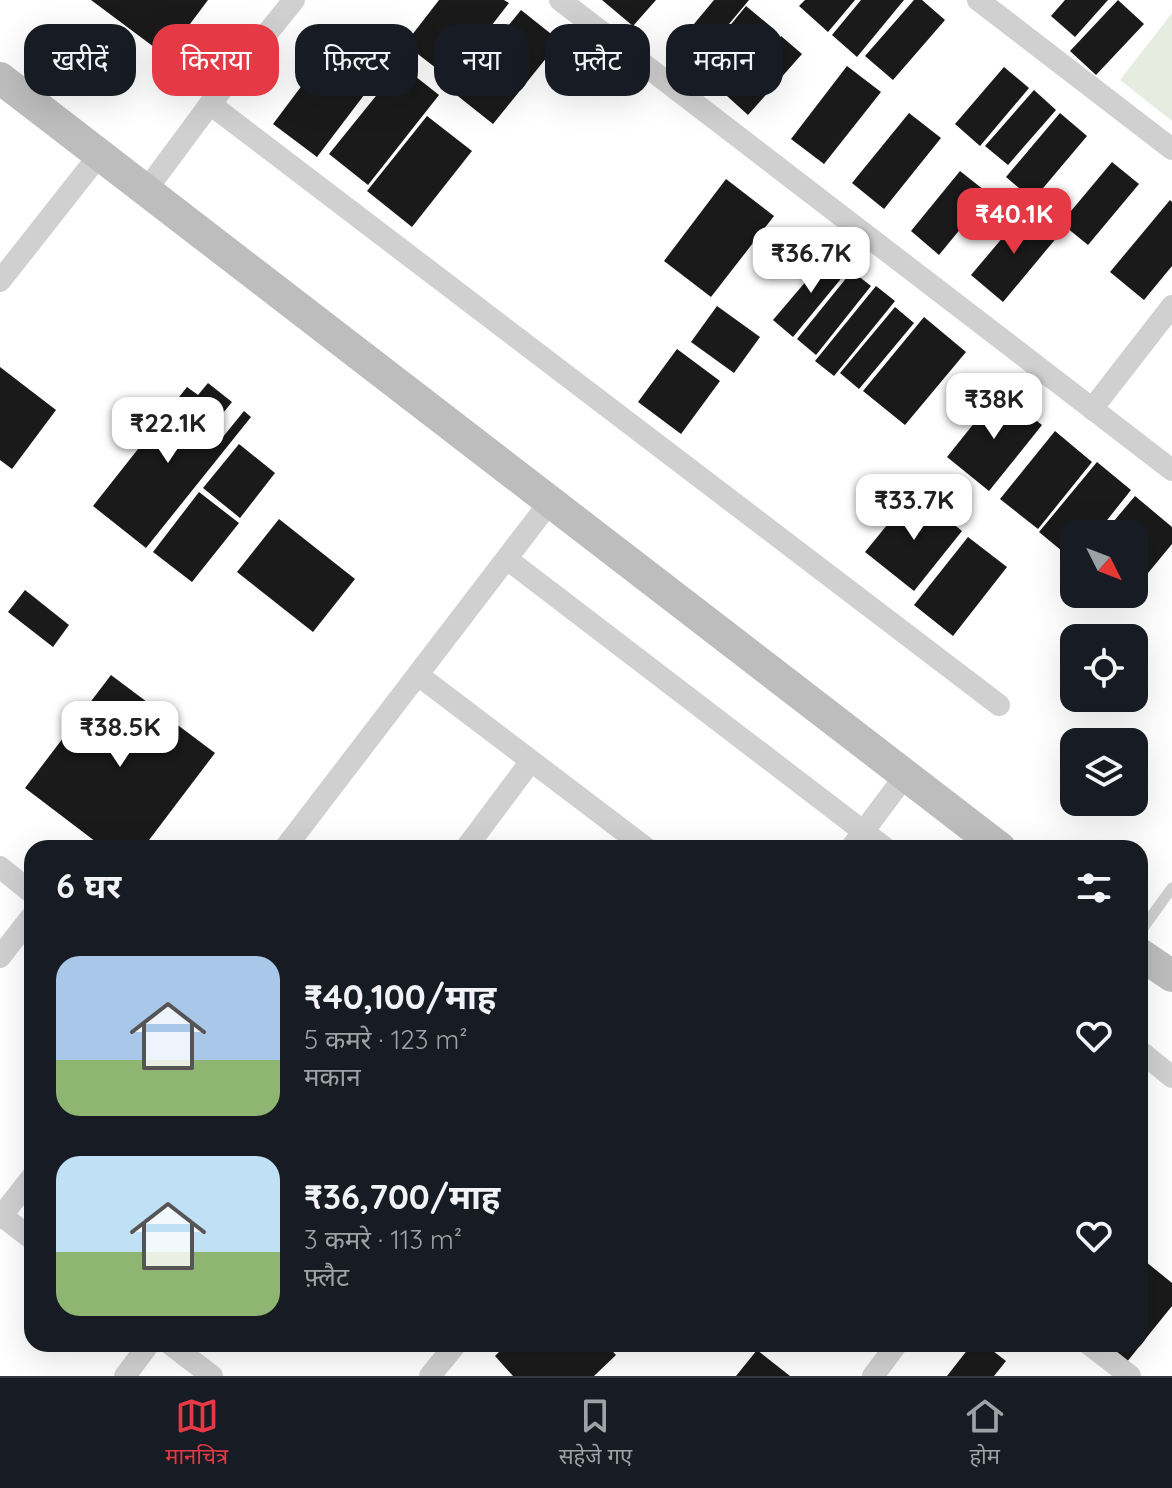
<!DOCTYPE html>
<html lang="hi">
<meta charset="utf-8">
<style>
:root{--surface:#171b24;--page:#20242c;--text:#f1f3f6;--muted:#9ea1a6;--line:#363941;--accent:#e63946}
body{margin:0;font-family:Quicksand,"Noto Sans Devanagari",sans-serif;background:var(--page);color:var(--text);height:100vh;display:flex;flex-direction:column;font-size:30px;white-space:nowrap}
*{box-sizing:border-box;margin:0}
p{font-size:26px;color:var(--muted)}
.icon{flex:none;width:44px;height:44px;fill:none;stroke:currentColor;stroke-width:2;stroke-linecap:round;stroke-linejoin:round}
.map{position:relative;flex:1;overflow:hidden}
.drawer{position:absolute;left:24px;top:840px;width:1124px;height:512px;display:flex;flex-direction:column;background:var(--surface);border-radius:24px;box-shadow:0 8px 32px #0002}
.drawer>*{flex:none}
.guide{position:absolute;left:24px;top:24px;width:1124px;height:72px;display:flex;gap:16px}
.needle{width:52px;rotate:132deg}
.fabs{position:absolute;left:1060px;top:520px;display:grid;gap:16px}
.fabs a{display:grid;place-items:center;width:88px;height:88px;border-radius:16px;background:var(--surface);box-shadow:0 8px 32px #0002;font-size:40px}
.price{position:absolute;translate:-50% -68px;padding:0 18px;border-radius:16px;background:#fff;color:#222;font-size:26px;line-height:52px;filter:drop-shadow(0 2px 4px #0008)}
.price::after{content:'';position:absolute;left:50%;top:48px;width:24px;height:18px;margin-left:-12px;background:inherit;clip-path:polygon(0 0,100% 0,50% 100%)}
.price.on{background:var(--accent);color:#fff}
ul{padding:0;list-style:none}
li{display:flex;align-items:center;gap:24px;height:200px;padding:0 32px}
li span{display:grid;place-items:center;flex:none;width:224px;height:160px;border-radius:24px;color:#555}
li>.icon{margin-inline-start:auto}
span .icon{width:96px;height:96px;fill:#fffc;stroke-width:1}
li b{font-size:34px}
h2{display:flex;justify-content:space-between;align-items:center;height:96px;padding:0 32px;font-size:34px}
.tag{padding:0 28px;border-radius:24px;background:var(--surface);box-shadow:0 8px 32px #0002;font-size:28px;line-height:72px}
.tag.on{background:var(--accent);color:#fff}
.tabs{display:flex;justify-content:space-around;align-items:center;height:112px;border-top:2px solid var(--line);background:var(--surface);font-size:22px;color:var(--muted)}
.tabs a{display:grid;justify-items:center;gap:4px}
.tabs .on{color:var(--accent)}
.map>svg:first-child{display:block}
</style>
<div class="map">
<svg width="1172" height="1376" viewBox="0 0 1172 1376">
<rect width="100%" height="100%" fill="#fff"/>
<polygon fill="#e6ecdf" points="1172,13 1172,121 1120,80"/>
<g fill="#1a1a1a">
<polygon points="91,0 208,0 166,56"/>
<polygon points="439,0 504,0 509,3 450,79 405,44"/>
<polygon points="602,0 656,0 633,26"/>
<polygon points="714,0 749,0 689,72 668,55"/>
<polygon points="805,0 855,0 828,32 799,6"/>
<polygon points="861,0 904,0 857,57 832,35"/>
<polygon points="914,0 922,0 945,20 893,80 865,56"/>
<polygon points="1065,0 1108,0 1075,37 1051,16"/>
<polygon points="1118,0 1144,24 1096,75 1070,51"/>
<polygon points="746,6 775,30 721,95 692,72"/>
<polygon points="521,10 560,41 493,124 454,93"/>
<polygon points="781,36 802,54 748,115 727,96"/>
<polygon points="333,44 377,78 317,157 273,124"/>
<polygon points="401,65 439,95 368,185 329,154"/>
<polygon points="847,66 881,92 824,164 791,139"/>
<polygon points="1004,67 1029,88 980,146 955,124"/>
<polygon points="1034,90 1056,110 1008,165 985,146"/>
<polygon points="909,113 941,138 884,209 852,183"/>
<polygon points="1060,113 1087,136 1033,200 1006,177"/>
<polygon points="427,116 472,151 412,227 367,191"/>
<polygon points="1112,162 1139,184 1088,245 1061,223"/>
<polygon points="960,171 989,194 939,255 911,231"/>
<polygon points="726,179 774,216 711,297 664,261"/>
<polygon points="1170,200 1172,202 1172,266 1144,300 1110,272"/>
<polygon points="1026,210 1058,236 1003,302 971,275"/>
<polygon points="830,253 849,269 793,337 773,320"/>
<polygon points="852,271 871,286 816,355 797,339"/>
<polygon points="876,286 895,301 834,376 815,361"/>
<polygon points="717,306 760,337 734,373 691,342"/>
<polygon points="895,307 914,323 859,389 840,373"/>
<polygon points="924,317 966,352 905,425 863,391"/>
<polygon points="677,349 720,381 681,434 638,402"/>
<polygon points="0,367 56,410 12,469 0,460"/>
<polygon points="208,383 232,402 206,434 218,443 244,411 251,417 146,548 93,506 187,387 198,395"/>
<polygon points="999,392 1042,425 989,491 947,457"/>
<polygon points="1055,431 1092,462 1038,529 1000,499"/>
<polygon points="239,444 275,473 240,518 203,488"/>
<polygon points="1097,462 1131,490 1096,534 1074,534 1074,561 1039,532"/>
<polygon points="199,492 239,523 192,582 153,552"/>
<polygon points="914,492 962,531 914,591 865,552"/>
<polygon points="1135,496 1172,527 1172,544 1134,590 1134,534 1103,534"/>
<polygon points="279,519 355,579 313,632 237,572"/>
<polygon points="968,537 1007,567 953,636 914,605"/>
<polygon points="25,590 69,625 53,647 8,612"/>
<polygon points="1101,594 1130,594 1119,608"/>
<polygon points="111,675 215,753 143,848 104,848 25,788"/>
<polygon points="1140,1257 1172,1283 1172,1306 1126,1363 1103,1344 1140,1344"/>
<polygon points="507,1344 606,1344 616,1355 594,1376 513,1376 495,1356"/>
<polygon points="972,1344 984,1344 1006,1361 994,1376 947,1376"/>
<polygon points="757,1350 790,1376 736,1376"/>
</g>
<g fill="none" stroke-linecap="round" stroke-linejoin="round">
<polyline stroke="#d0d0d0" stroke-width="11" points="1140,932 1172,888"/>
<g stroke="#d0d0d0" stroke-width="22">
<polyline points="560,0 1172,470"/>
<polyline points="978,0 1172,149"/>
<polyline points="210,104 999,705"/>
<polyline points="147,189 210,104 294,0"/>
<polyline points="0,281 100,154"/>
<polyline points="1092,409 1172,306"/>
<polyline points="507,559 885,848"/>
<polyline points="418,675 646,848"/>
<polyline points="285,848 549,503"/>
<polyline points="466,848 531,761"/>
<polyline points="851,848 905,776"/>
<polyline points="0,867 32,893"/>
<polyline points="0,957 32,916"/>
<polyline points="1140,1051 1172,1077"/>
<polyline points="2,1216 32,1239"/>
<polyline points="0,1218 32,1177"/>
<polyline points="170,1344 212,1376"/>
<polyline points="1089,1344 1130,1376"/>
<polyline points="125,1376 149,1344"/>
<polyline points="430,1376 456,1344"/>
<polyline points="873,1376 897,1344"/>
</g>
<g stroke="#bdbdbd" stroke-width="32">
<polyline points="0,78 1000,848"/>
<polyline points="1140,954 1172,976"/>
</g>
</g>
</svg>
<div class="fabs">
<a><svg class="needle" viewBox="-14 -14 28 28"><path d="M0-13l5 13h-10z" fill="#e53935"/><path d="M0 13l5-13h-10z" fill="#9ea1a6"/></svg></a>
<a><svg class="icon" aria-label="locate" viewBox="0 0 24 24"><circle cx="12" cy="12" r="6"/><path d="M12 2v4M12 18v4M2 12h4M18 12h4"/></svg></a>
<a><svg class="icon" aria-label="layers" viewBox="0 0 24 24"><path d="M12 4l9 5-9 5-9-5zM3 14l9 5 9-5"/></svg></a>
</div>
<b class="price on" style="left:1014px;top:256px">₹40.1K</b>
<b class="price" style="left:811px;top:295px">₹36.7K</b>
<b class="price" style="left:994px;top:441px">₹38K</b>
<b class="price" style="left:168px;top:465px">₹22.1K</b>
<b class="price" style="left:914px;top:542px">₹33.7K</b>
<b class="price" style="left:120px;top:769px">₹38.5K</b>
<div class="guide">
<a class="tag">खरीदें</a>
<a class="tag on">किराया</a>
<a class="tag">फ़िल्टर</a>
<a class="tag">नया</a>
<a class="tag">फ़्लैट</a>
<a class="tag">मकान</a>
</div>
<section class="drawer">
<h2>6 घर<svg class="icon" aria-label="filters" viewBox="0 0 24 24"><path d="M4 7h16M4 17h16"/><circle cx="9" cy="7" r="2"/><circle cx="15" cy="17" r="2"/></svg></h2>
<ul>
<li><span style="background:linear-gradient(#a9c7e8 65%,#8fb573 0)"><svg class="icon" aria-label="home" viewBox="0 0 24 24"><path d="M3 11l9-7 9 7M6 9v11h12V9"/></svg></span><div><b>₹40,100/माह</b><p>5 कमरे · 123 m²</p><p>मकान</p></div><svg class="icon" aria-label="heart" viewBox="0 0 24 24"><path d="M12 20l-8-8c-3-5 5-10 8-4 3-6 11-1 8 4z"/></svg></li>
<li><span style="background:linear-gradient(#bfe0f5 60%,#8fb573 0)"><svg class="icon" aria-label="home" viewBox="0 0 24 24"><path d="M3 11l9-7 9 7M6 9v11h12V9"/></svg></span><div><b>₹36,700/माह</b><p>3 कमरे · 113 m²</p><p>फ़्लैट</p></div><svg class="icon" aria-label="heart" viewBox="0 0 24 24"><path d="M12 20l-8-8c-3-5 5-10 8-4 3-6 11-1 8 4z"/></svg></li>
</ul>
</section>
</div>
<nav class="tabs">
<a class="on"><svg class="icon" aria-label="map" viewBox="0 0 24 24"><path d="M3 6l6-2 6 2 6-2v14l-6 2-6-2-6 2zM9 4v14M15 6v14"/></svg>मानचित्र</a>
<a><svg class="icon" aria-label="saved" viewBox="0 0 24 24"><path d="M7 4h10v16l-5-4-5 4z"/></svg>सहेजे गए</a>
<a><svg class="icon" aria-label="home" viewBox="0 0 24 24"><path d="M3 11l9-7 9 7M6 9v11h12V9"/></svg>होम</a>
</nav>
